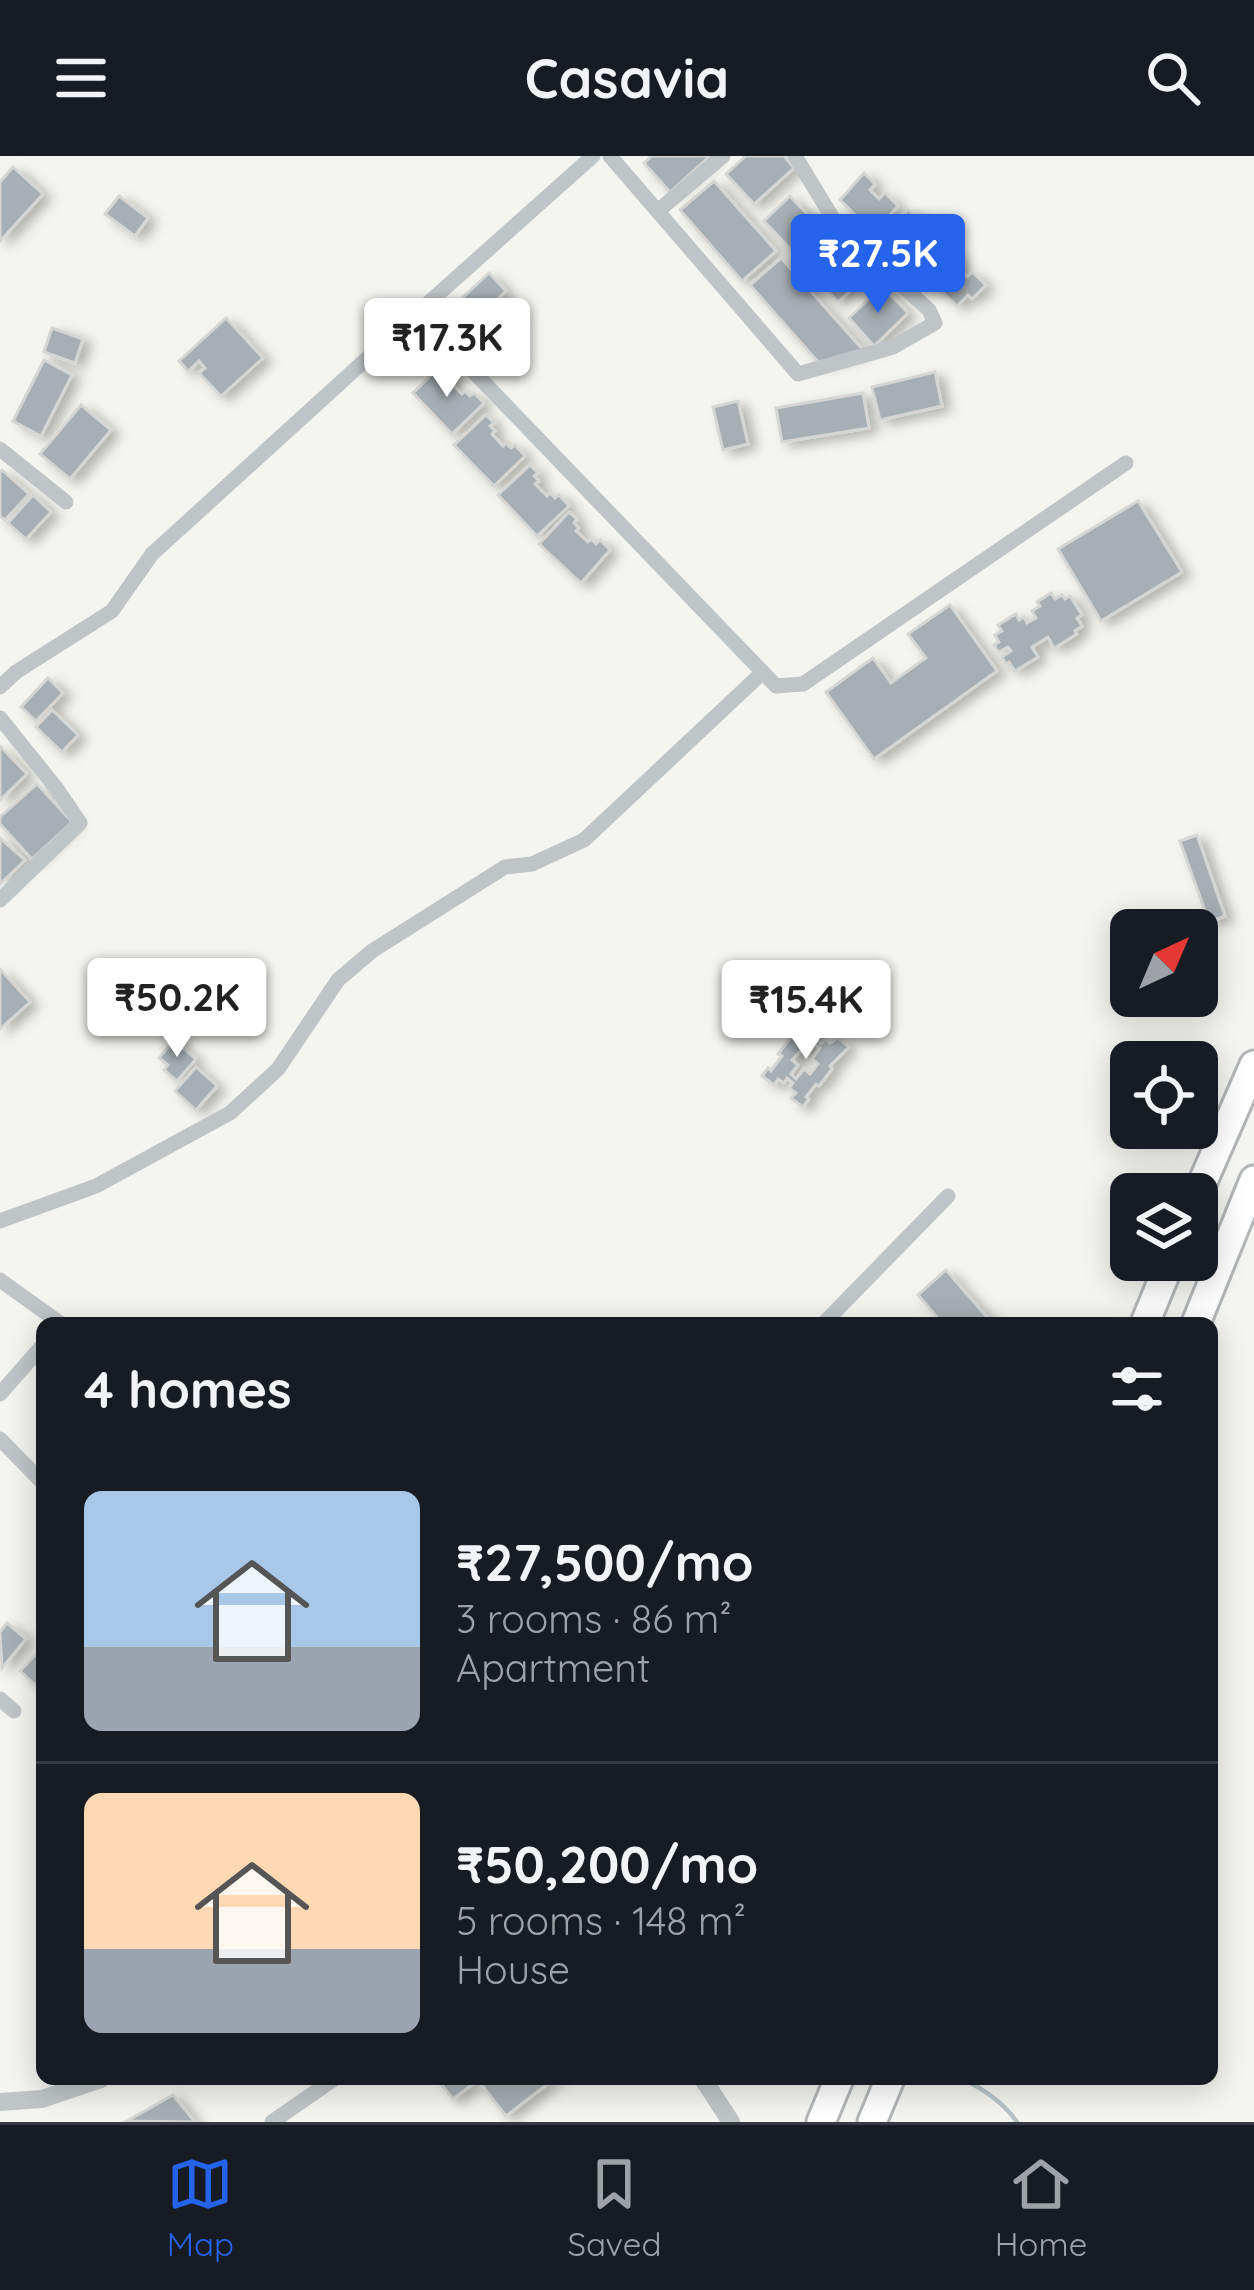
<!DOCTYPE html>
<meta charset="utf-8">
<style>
:root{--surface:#171b24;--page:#20242c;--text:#f1f3f6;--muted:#9ea1a6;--line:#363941;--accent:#2563eb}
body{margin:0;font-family:Quicksand,sans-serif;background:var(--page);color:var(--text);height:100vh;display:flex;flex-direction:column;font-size:45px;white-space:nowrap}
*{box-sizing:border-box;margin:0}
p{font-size:39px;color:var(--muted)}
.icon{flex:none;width:66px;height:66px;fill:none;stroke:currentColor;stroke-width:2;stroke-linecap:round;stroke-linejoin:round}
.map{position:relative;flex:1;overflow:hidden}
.drawer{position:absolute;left:36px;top:1161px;width:1182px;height:768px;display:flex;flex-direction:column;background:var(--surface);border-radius:18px;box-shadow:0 6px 30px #0003}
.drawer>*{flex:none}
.needle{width:78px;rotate:44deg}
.fabs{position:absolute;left:1110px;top:753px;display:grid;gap:24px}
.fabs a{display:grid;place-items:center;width:108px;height:108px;border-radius:18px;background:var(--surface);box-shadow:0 6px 30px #0003;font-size:60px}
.price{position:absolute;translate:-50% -102px;padding:0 27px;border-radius:12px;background:#fff;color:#222;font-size:39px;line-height:78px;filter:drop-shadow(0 3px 6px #0008)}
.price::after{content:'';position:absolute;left:50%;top:72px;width:36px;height:27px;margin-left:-18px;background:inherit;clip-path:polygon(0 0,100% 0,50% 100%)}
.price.current{background:var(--accent);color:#fff}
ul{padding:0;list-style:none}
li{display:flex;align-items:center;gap:36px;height:300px;padding:0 48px}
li+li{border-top:3px solid var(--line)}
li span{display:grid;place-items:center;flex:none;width:336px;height:240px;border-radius:18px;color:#555}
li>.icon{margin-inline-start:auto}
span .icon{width:144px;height:144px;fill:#fffc;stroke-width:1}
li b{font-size:51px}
h2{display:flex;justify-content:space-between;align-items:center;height:144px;padding:0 48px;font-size:51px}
header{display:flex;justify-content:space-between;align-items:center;height:156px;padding:0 48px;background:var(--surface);font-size:54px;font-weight:700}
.tab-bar{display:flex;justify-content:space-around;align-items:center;height:168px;border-top:3px solid var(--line);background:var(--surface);font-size:33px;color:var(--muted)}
.tab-bar a{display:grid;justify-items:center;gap:6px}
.tab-bar .current{color:var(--accent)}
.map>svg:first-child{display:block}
</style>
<header><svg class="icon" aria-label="menu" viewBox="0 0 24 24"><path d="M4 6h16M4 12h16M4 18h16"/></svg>Casavia<svg class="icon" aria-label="search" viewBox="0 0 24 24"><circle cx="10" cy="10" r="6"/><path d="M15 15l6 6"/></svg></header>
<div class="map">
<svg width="1254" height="1966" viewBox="0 0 1254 1966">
<defs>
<filter id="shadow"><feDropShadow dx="8" dy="4.5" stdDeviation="6" flood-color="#0004"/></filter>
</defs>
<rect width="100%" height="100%" fill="#f4f4f0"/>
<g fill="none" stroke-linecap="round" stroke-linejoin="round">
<path stroke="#b7c4c7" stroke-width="4.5" d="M962,1923C984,1933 1003,1946 1017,1966"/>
</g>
<g fill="#a6afb3" stroke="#d5d5d3" stroke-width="3" fill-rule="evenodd" filter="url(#shadow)">
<polygon points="652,0 710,0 670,36 644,7"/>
<polygon points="746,0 784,0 794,12 754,48 726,18"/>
<polygon points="13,11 43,38 0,85 0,26"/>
<polygon points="864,17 875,28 870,34 879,43 885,37 898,50 884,65 880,61 869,72 840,44"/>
<polygon points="714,25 776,95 742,125 680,54"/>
<polygon points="119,40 148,62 135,80 105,58"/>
<polygon points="790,40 823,75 797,100 764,65"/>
<polygon points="908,54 919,66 914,71 923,80 929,75 942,88 928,102 924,98 914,109 885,81"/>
<polygon points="831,85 865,121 838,146 805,110"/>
<polygon points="952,95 963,107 957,112 967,121 972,116 986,129 972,143 968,139 957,150 928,122"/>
<polygon points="781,102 863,194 819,207 750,129"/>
<polygon points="489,117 506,135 476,163 459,145"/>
<polygon points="882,130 908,157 874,190 849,162"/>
<polygon points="226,162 263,202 221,240 199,217 205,212 199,205 188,215 179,205"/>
<polygon points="52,172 83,183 75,207 44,196"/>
<polygon points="44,204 72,219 41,280 13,265"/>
<polygon points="445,206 452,215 449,218 453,223 450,226 462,238 465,235 470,240 474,237 484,247 452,278 413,237"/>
<polygon points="935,216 942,250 880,264 872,231"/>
<polygon points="863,237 869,272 782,286 776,252"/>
<polygon points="738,245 748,288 723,294 713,251"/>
<polygon points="81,249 111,274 70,323 40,298"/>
<polygon points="486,259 494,267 490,270 495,275 492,278 503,290 506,287 511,292 515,289 525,300 494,330 454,289"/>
<polygon points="530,309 538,317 534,320 539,325 535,328 547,340 550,337 555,342 559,339 569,350 537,380 498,339"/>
<polygon points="2,314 29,338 5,364 0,360 0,317"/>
<polygon points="33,339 51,356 26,383 8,367"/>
<polygon points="1138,345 1182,416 1101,465 1058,393"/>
<polygon points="569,356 577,363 574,367 579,372 576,375 588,386 591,383 596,388 600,384 610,394 581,427 539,388"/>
<polygon points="1051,437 1055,443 1062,439 1065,443 1070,440 1082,459 1077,462 1082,470 1075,475 1077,478 1054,492 1048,481 1032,491 1038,501 1015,515 1009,506 1006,508 1002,501 1011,495 1008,491 999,496 994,489 999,486 995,479 1002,475 998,469 1016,458 1019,464 1024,461 1027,467 1036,462 1032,455 1040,450 1037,446"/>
<polygon points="950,449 997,515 874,603 826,536 873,502 891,527 926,502 908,478"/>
<polygon points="48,522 63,537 36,565 21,551"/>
<polygon points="52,554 78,579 62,596 36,571"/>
<polygon points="0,590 27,618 0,644"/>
<polygon points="37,628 72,666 32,703 0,668 0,661"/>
<polygon points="1197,679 1225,760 1209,766 1180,685"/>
<polygon points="0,682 25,704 0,728"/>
<polygon points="0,813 30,846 0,873"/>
<path d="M808,859L815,864L812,869L820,879L816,884L821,888L825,883L830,887L838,882L849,891L830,910L832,913L819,930L816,928L806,941L809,943L803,951L791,942L796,937L789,932L793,927L787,922L784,927L778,923L774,929L762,920L768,912L771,915L782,900L778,898L791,881L795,884L804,872L800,869ZM815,888L820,892L812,903L818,908L810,918L804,913L796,923L791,918L798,909L792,904L801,894L807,899Z"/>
<polygon points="174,884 196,903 177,925 164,914 168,909 159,902"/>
<polygon points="196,911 217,930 196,954 175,935"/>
<polygon points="946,1114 992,1167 942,1167 918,1139"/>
<polygon points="7,1467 26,1483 2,1512 0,1476"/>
<polygon points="37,1497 42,1501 42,1535 20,1515"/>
<polygon points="437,1923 554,1923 506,1960 478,1924 453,1943"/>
<polygon points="173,1939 195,1966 127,1965"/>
</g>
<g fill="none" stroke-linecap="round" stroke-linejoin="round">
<g stroke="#b2b6b8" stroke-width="33">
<g id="motorway">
<polyline points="1197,1039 1254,909"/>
<polyline points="1145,1167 1171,1104"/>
<polyline points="1196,1167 1254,1024"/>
<polyline points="821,1966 839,1923"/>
<polyline points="872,1966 890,1923"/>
</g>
</g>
<g stroke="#bfc4c6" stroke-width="15">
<polyline points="610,0 798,218 893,191 935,167 929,154 840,74 795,0"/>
<polyline points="659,54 723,0"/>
<polyline points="417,157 593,0"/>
<polyline points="0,293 66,346"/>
<polyline points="0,531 16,516 112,455 152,398 417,157 776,530 803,528 1126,307"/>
<polyline points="0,562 57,633 80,667 0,744"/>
<polyline points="0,1065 96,1030 230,957 278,913 338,824 372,795 505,711 532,708 584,684 763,516"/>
<polyline points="0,1124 60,1167"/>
<polyline points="824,1167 948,1040"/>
<polyline points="0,1238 42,1190"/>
<polyline points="0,1283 42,1326"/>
<polyline points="0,1543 14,1555"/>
<polyline points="272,1966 334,1923"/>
</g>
<g stroke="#bfc4c6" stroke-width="18">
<polyline points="703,1923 731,1966"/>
<polyline points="0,1946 42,1943 101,1923"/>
</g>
<use href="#motorway" stroke="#fff" stroke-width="27"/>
</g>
</svg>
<div class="fabs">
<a><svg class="needle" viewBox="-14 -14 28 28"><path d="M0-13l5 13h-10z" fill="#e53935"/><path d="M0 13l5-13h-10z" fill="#9ea1a6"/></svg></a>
<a><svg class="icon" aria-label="locate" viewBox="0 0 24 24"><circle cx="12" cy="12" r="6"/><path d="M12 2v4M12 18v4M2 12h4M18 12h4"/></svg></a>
<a><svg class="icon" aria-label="layers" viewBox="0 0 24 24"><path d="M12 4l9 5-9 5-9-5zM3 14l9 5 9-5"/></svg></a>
</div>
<b class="price current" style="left:878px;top:160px">₹27.5K</b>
<b class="price" style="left:447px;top:244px">₹17.3K</b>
<b class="price" style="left:177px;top:904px">₹50.2K</b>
<b class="price" style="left:806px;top:906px">₹15.4K</b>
<section class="drawer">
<h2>4 homes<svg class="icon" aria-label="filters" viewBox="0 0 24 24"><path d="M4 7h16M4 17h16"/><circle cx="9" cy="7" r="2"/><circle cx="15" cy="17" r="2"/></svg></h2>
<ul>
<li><span style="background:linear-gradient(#a9c7e8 65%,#9aa5b1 0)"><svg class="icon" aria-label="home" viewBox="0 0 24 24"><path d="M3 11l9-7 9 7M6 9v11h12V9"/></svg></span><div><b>₹27,500/mo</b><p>3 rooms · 86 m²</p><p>Apartment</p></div></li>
<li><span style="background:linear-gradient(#ffd9b3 65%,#9aa5b1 0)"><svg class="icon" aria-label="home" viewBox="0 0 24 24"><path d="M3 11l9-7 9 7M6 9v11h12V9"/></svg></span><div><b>₹50,200/mo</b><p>5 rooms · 148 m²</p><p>House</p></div></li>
</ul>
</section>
</div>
<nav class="tab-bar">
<a class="current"><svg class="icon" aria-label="map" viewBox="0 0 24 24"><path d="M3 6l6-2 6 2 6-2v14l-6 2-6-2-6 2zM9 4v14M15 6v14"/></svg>Map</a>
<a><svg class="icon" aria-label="saved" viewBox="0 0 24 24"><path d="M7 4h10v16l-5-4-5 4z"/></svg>Saved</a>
<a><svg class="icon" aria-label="home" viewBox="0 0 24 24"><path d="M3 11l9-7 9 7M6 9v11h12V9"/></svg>Home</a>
</nav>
